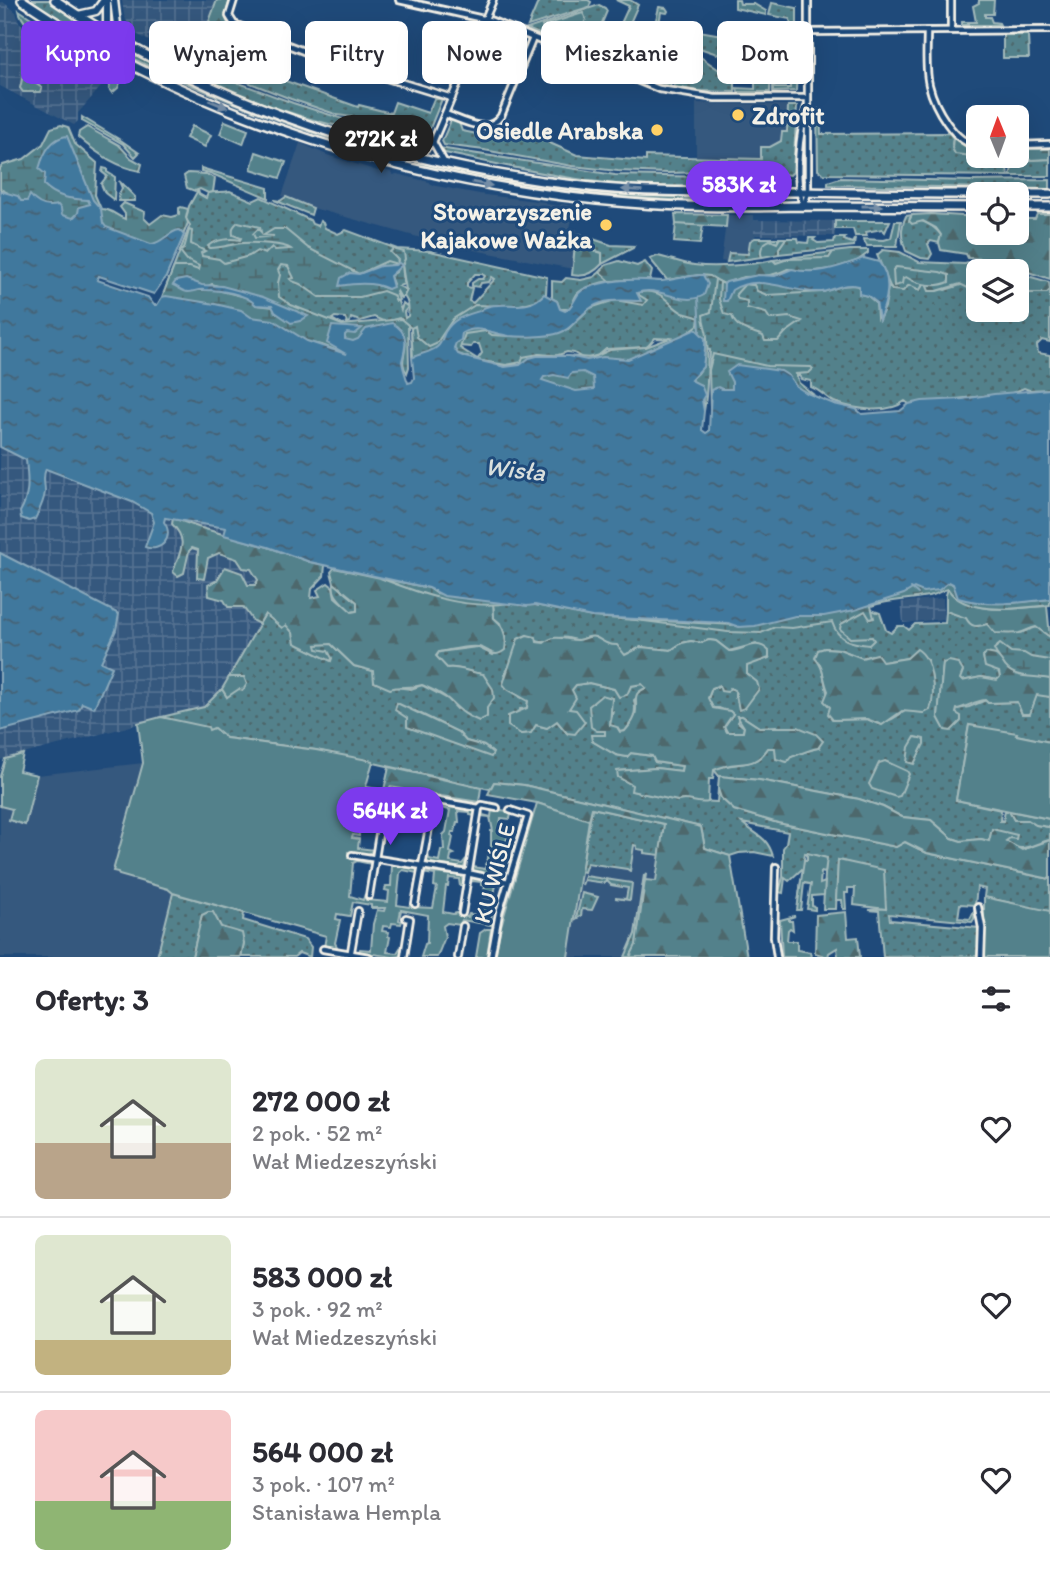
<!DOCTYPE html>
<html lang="pl">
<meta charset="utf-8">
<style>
:root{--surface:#fff;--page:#f2f2f3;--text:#2b2b33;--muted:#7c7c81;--line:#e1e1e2;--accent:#7c3aed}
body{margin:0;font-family:Itim,sans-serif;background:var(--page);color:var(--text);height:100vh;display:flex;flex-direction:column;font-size:26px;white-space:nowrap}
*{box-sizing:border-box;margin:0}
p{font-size:23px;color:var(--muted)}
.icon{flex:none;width:38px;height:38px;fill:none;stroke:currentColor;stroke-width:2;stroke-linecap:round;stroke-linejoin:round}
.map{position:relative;height:957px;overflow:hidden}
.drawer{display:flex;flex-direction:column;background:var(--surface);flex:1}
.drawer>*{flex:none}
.guide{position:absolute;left:21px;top:21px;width:1008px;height:63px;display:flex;gap:14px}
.needle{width:46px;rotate:359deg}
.fabs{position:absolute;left:966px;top:105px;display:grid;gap:14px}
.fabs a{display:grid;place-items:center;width:63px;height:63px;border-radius:10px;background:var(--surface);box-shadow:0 7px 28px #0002;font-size:35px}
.price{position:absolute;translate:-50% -60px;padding:0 16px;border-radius:24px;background:var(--accent);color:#fff;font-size:23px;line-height:46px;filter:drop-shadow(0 2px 4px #0008)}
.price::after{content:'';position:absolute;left:50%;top:42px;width:21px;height:16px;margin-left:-10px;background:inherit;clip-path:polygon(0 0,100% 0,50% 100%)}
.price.selected{background:#222;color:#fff}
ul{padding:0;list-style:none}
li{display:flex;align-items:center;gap:21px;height:175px;padding:0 35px}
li+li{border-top:2px solid var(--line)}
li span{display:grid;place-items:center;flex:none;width:196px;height:140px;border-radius:10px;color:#555}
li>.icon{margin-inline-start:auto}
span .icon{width:84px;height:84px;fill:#fffc;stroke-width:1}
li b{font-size:30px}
h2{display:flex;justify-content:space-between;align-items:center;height:84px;padding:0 35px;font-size:30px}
.tag{padding:0 24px;border-radius:10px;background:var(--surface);box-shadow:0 7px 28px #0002;font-size:24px;line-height:63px}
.tag.selected{background:var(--accent);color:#fff}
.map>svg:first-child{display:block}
</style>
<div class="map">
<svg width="1050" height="957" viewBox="0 0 1050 957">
<defs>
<pattern id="industrial-grid" width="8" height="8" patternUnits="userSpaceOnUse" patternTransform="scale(1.75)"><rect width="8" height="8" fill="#35587e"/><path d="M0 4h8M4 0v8" fill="none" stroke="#537090"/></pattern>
<pattern id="grass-dots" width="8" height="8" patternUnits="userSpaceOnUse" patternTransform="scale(1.75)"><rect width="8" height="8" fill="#52818b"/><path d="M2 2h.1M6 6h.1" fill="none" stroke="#4e676c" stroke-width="1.8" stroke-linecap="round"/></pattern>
<pattern id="forest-firs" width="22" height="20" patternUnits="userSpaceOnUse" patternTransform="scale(1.75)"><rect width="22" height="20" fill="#52818b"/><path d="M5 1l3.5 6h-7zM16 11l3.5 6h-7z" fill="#4e676c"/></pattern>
<pattern id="wetland-marsh" width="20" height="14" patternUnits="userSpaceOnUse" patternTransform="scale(1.75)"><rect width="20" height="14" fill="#52818b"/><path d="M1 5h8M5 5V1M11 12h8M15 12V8" fill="none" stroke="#4e676c"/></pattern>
<pattern id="park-tufts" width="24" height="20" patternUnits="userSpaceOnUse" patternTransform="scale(1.75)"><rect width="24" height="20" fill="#52818b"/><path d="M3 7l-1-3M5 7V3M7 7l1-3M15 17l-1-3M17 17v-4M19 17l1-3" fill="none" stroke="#4e676c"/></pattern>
<pattern id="water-ripples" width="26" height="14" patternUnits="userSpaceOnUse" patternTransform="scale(1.75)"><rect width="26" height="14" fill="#41789d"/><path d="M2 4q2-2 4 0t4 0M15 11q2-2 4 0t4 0" fill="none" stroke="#456072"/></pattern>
</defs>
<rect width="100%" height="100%" fill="#1f4a7a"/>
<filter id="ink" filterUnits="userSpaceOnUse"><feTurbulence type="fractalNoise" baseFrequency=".0143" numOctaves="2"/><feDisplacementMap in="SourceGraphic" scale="14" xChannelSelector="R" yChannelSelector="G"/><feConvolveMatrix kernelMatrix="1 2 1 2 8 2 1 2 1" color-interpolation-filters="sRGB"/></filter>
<g filter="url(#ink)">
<g fill="#35587e">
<polygon points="496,30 529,44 518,68 481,52 490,32"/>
<polygon points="696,103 793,105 797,109 790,148 760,148 760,159 696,158"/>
<polygon points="300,143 327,155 378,171 380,169 391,172 393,175 397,174 429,182 431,185 485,195 545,202 546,204 560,206 561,204 575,206 570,228 577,229 573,269 443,244 313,208 282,196"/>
<polygon points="727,215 754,215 754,233 756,235 750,241 748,254 738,252 728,257 727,262 721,261"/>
<polygon points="143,763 114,871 168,889 173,893 157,957 0,957 0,806 12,809 24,824 37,775"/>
<polygon points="589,820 665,824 656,881 645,881 636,946 630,957 568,957"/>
</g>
<g fill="url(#industrial-grid)">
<polygon points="122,0 217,0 193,65 131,31 124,15"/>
<polygon points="3,2 16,12 19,22 42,41 105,77 106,81 78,113 78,121 74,125 0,86 0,3"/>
<polygon points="754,220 835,221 835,236 756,235 754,233"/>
<polygon points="0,447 26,460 28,491 26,501 20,512 45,493 43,473 45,469 132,502 146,511 165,517 227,528 225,535 277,591 221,690 204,707 0,760"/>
<polygon points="943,598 944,619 903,623 901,602"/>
</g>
<g fill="url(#grass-dots)" stroke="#a3b9ba" stroke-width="2" fill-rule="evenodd">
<polygon points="30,0 49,0 91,28 86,35"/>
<polygon points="539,0 588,0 591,2 589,7 528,26"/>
<polygon points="616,0 630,0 638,5 613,61 606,56 629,6"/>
<polygon points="735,0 739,0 740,4 754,4 766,11 766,15 735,8"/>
<polygon points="772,3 797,8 797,27 791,25 790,19 769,15"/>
<polygon points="599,5 605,8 607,11 589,54 527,29"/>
<polygon points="659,7 666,8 668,11 667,13 661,12 659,24 791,47 793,36 787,34 795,33 797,35 797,55 795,56 723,56 655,33 654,28"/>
<polygon points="646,30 651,32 651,35 636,69 633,70 633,74 624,70 625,68 629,69"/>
<polygon points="1003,35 1028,35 1029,58 1003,58"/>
<path d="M114,43L162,69L247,108L408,159L407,162C309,135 215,98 123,54Z"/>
<polygon points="647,50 679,51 670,86 637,75 639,70 645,70 645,76 661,75 661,59 663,58 663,52 648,52 648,67 640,66"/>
<polygon points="681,56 699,56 735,81 735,92 698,91 674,87 676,77 679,78 680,83 696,82 696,65 699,65 699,59 683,59 683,74 677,74"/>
<polygon points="778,58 795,58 797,65 778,64 777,80 773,80 772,62"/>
<polygon points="220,62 253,75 255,70 358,107 359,105 391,113 395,102 428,113 434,99 442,99 426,138 424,139 371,120 338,115 291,99 227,74"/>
<polygon points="771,62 770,92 738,92 737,88 755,89 755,71 758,70 758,64 743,64 742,80 739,80 739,64"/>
<polygon points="793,68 797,68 796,91 773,92 773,81 775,88 790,88 790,71"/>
<path d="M193,72L223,77L293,103L343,119L349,127C318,126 220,89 193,72Z"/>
<polygon points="788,106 797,106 793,172 790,175 758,171 667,173 618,171 572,166 484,150 444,145 442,141 452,118 458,120 462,131 502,139 509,121 511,126 577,155 646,161 646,156 761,159 761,147 770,147 781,141 782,132 787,132"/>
<polygon points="817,109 820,109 821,134 949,133 953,138 952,144 973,157 988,158 986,169 994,169 1006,161 1050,159 1050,176 1010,176 1012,168 1007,168 1008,176 824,174 818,170"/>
<polygon points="82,117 122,141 139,153 135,157 123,144 82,121"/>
<polygon points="349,120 370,124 419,141 415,143 352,125"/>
<path d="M439,148L615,175L711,177L721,184C628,195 535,172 445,153Z"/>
<path d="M416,161C465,172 513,183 563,189C639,199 715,198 792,197L670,200L622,197L526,186L416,164Z"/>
<polygon points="103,168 107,169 107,172 115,177 114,200 105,193 101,184 107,176 102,172"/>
<polygon points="201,168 268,188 268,198 210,173 201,171"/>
<polygon points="756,175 788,179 783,181 723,181 716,176"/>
<polygon points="840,178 971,181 1050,180 1050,189 828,185 828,182"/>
<polygon points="119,181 135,197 135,201 119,201 118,197 122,188"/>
<path d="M198,190L199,194L206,198L208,193C216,191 222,193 230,191L253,201L261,197L310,220L312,224L318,226L320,221L323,223L325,228L338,234L346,230L397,249L430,251L547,277L546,294L538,300L520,305L488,307L449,342L412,358L411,328L399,318L385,322L374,317L360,321L351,318L350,322L347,323L345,318L335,317L332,319L344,326L239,290L166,287L190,225L186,219L189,206ZM396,257L404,263L402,265L406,290L404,296C409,303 409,308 408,316L405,318L404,312L408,307L403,303L401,310L397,299L403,294L397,291L398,294H395L370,285L359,274C372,269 387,268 399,263ZM475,274H482L485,276L483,279H478L472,283V286L479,287L481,283L489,282L492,277L495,279L473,303L469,301L472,288L467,287V283Z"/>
<polygon points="286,197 313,208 311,215 274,200 280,201"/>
<path d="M912,215L910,218C923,221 933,224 941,235L939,243L931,241L928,244L932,254L929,259L921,258L906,251C901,238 900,229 906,216Z"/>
<polygon points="835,221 890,221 885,232 882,229 866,232 867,236 855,236 853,229 835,229"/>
<polygon points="685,223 703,225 700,244 674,242 676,224"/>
<polygon points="584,236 611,245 634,246 633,248 602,264 602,253 588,248"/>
<path d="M755,238H780L777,243L772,240C764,243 759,248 762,257L727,262L729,253L748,254L750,241Z"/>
<polygon points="786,238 798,238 799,242 808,243 809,238 815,238 813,240 818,243 834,242 835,238 845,238 844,240 852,243 855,238 854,246 779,254 779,248"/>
<path d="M833,252L829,258C811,259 793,258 776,263L773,260Z"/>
<path d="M600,272L610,281C601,282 584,287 577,294C574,298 573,304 569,309H560L557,301L552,298V281L562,282L566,278L581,280L594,277Z"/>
<path d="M715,279L724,284H745L806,291L823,292L838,286L856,285L876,302L877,318L886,301L888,286L892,290L913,285L917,290L926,284L945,290L964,284L968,288H978V310H1017V293H1046L1050,290V342L1042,340L1037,345L1038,353L1050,355V389L1029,390L1024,388L1012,393L909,404L905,401C888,415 853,409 834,402C826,398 820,390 811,387V381L801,379L799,375L796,378L709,370L710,350L705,349L688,334L676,339L655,338L647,347L606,349L599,355L584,359L574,353L567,352L552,357L539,354L522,362L506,365L477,360L482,353L479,344H473L471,347L459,346L462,333L486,329L505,335L525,336L568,329L590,308L616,297L638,290Z"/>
<path d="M334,583L357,602V611L351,612C343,602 331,596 334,583Z"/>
<path d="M493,602L535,605L592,617L650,621L866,608L880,613L886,630L891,633L898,626H904L909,630L915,624L945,623L946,611L987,624L1004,633L1010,631L1019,633L1037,627L1050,637V679L999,672L1000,677L997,680L981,677L962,681L943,663L938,717L956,713L957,709L969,707L986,700L988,703L1017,702L1022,714H1029L1037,694L1050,697V742L969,725L956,800L1001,810L1000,821H1003L1005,811H1009L1014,820H1028L1036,825L1049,827L1050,825V840C1033,843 1021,856 1006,841L1010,837L992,830L989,841L981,839L961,841L952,838L931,820L902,817L883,807L859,799L759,780L719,776L714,770C735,759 754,771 768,748H775L791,757C801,754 807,750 818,748L776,726L759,727L742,716L738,722L744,727L743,732H727L724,726L733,714L719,708H713L708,699L712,688C721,685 727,687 735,690V697L756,682L747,674V665L769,657L756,644L729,651L716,641L709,640L701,643L691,641L682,643L671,650L641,647L625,655L594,637C587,636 583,640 577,640C570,639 566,636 559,638C542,642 543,646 527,635L518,639L512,661L505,674L520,697L528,701L527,708L520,709L521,734L530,733L536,725L547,728L557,721L567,733L572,690L576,685L589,683L614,689L642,684L647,688L634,700C637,713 633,721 625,731L620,732L610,725L613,711L606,735H592V741L616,755L627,757L630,753L652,756L655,762L682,766L681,771L656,768L618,771V777L633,785L632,791L678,801C686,798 708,802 717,802L718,789L721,798L734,810L778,823L896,847L905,842L927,853L1050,879V912L984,897L985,889L977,887L975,905L960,904L958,918L970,919L975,909L974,919L972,922L889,914L890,920L979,928L978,956L883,957L879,911L869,910L886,908L870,868L838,860L836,909H823L826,858L805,853L804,859L807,860V856L811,884L803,883L801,908L798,905L801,880L805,877L802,869L789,881L785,878L783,893L779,892L783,877V848L786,844L788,832L742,823C756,835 767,836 773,856L754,852L739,853L730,856L705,848L701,827L524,785L494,782L490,789L316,750L226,738L214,729L209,731L161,717L204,707L222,689L227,697L244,677H229L265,614L286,625L316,649V644H331L354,666L374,671L395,687L411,689L422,685L448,699L457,709L483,674C470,673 460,666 447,668L436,657L439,652L477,647L493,655L506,642L500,623L494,618ZM825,648L839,649L862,658L871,655L883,662L907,658L928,660L932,704L924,713L907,710L892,719L878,724L867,719L833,720L818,650ZM415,711L458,732L466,741L484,746L493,753L408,727V718Z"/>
<polygon points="592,808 665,824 660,855 644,853 644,850 637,849 637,846 634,845 630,871 627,869 587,863 584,872 581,871"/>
<polygon points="646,874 636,946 630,957 625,957 635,934 644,875"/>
<polygon points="585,876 632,883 630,900 615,898 626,899 628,888 611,885 606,880 605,883 584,880 582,885"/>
<polygon points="173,893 244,913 243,920 305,939 311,947 310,957 299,953 294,957 241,957 244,943 221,927 213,913 202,915 192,957 157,957"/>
<polygon points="582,893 598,897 592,910 582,909 581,916 576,919"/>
</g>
<g fill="url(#forest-firs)" stroke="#a3b9ba" stroke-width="2">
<polygon points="217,0 230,0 225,16 228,24 210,70 193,65"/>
<path d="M19,10L86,54L115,71L124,72L118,88L112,93L109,89L111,78L109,75C86,62 24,37 19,10Z"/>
<polygon points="30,74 35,83 42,88 41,92 23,92 20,88 23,75"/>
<path d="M87,127L119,145L131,158L142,164L140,171C116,167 96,153 78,137L79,132Z"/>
<polygon points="953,138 969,149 978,149 978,156 1017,156 1017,149 1050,149 1050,159 1006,161 988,170 985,167 989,160 988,158 955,154 952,148"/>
<polygon points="188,173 206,174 215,178 213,192 208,193 200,189 195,191 187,188 184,176"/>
<polygon points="675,214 727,215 726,227 676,224"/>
<polygon points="931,214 978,217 978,233 1017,233 1017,219 1035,219 1037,214 1050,214 1050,279 987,259 968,258 966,254 941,250 939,243 941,235 936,228 923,221 912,224 909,221 912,215"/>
<polygon points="895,221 901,221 897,246 867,246 863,239 884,240 891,238"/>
<path d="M580,234L584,236L591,250L602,253V264C594,273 585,278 572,275L576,235Z"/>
<path d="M780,238H786L779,248V254L762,257C759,249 763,243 770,240L777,243Z"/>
<path d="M850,250H868V253L857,261L832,269L805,272L788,269L775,276L744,277L724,284L715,279L707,280L700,275L667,280L650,259L657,256C669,258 680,263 694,265C716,268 751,265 773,260L776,263L788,259L829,258L833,252Z"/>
<path d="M883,250L900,252L919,262L965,264C979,258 996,267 1010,271H978V288H968L960,284L937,291H929L926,284H923L920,290L909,285L903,291L892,290C890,288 879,259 877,255Z"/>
<polygon points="619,261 637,266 645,262 652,271 650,280 610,281 600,272 606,265"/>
<polygon points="1017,273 1049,282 1050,290 1047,293 1017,293"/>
<path d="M173,518L198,527L268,547L310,562L325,565L324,576L312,589L311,598L320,596L317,590L328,583L333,587L335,597L352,612L357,611V602L334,583L331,572L334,568L493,602L494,618C504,626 507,638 505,650C494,659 491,650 479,647C468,645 451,650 439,652L436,656L447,668C460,666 469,673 483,674L493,689L494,698L487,708V717L479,721C464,715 460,710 449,700C442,693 431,689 422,685C410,689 399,685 390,689L374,682L373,671L354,666L331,644L316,645L317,649L328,651L332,658L331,661L295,643L293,633L286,625L282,628L265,614L259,624L253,621L243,607H228L224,600L209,596L208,585L217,580L225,567L242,573L248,585H255L258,580L251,569L243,568L237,559L219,553L208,558L204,579L197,578L198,550L192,548L189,551L184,573L178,576L173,572C180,551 189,541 172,524Z"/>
<path d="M948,589C975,617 1011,608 1047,606L1050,637L1036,627C1030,628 1025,632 1019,633C1012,634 1002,633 995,633L987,624C977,627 971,628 966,618L946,611V595Z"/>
<path d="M527,635L536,637L537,642L544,643C556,633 564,640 578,640C584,640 588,635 595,637C604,641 606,645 617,645L625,655L641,647L671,650L682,643L691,641L701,643L709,640L716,641L729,651C744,651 756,637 769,651V658L747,666V674L757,682L759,689L745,708L739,710L735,690L730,688L727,692L721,691L719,685L712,688L708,698L713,708L730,711L733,714L724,727L727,732H743L744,727L737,716H742L759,727H798L816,734L823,741L818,748C807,750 801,754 791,757L787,762L776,759L775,748H768C752,772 737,758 714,770L713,779H709L708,802C698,805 688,797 678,801L631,791L632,785L618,777L617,771L656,768L681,771L682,766L655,762L652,756L631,753L627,757L616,755L592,741L591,735H605V731H597L591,727L589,706L602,695L612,698L610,725L617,727L620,732L625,731C630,725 636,719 636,710C637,697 632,694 646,688L642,684L631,686L627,695L619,697L614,689L589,683L576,685L572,690L576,698L569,709L576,710L585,722L575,734L567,733L557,721L547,728L536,725L531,733L521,734L508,726V716L527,708L528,701L507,689L503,684L518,639Z"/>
<path d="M825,648L839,649L862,658L877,654L883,662L907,658L917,649C933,659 936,692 930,710L924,713L902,711L882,725L867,719L833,720L828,714L830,707L824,701L828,691C823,679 824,667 815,658L818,650Z"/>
<path d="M986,653L996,655L1003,661L1050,679V697L1037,695L1030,714H1022L1017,702L988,703L985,700C975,701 967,707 957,709L956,713L961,716V721L951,731L945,730L938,717L943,663L949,661L958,663L963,671L960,679L962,681L981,677L997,680L1000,677L999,672L985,667L983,657Z"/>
<polygon points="229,677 244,677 247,684 243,690 239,689 227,697 222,689"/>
<polygon points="397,703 458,732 466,741 484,746 493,753 491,757 407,727 407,718 395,710"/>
<polygon points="915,737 924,739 924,744 914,764 907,762 909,747"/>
<polygon points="885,761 907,771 909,774 900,796 896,797 872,789 869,784 879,763"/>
<polygon points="389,767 481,788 479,802 429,794 427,797 403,793 402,789 390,787 388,795 365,791 366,787 384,790"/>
<polygon points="719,776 759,780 859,799 883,807 902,817 931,820 952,838 961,841 981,839 989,841 992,829 1017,835 1016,839 1010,838 1006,841 1022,850 1050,840 1050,879 927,853 905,842 896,847 778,823 734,810 721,798 718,789"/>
<polygon points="494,782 524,785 701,827 705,848 730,856 747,957 630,957 636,945 645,880 656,881 664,824 592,808 589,820 537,803 488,794"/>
<polygon points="1009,811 1050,819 1049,827 1036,825 1028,820 1014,820"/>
<polygon points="208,912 213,912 221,927 242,933 244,943 241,957 192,957 202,915"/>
<polygon points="846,912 848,938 858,937 860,957 838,957 837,948 829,953 828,957 815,953 816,915"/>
</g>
<g fill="url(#wetland-marsh)" stroke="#a3b9ba" stroke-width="2" fill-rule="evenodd">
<path d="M61,125L68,127L75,144L97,163L95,195L101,209C112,209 116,216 125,219V214L120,207L124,203L145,212L144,218L150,224L162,215L172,217L179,215V208L181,207L188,209L186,218L188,223L166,277L160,246C107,242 47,216 0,191L8,193L0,189V168L3,165L24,159L43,144L51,128Z"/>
<path d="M238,222L260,227L261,232L258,229L253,234L255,238L274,236L264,235L274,229H285L308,248L359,274L387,261L397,264L398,260L390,252L393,249L404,252L405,259L402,265L404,284L399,286L407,290L404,296L401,298L397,291L396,292L399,300L396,301L393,295L383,291L360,297H319L300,284L292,281L290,279L294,278L288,266L281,265L278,270L280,275L278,283L279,297L291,305L342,325L401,319L408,325L409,367L407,373C398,361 408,352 405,340L359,359L322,345L289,339L162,297L174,267H190L198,270L199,266L187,260L180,251L184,249L189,230L192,231L191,244L205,251L201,253L202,256L219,259L224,263L249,256L257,251L265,254L272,247L275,250L291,249C285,244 253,242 243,243C232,244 222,248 210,248L208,246C216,239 231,238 240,240L241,238L233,235C232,228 233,226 238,222ZM391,265H398L396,272L390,276L393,284L388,289L377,285ZM212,284L283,308L256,305L250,298L217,290H199Z"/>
<path d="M896,267L940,272L949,275V282C936,288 918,285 906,277L903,278L902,284L894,286L893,270Z"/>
<path d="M788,269L888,286L885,307L879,320L876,303L868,296L859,294V286L848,284L823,292L767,295L757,291L754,285L745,284L736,294L738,299L747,301V308L766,313L770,319L789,317L802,321L785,333L778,341H765L763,336C752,331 736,330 732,316L724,314L719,299L720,282L724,284C744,273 768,280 788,269Z"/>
<path d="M700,275L710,276L715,279L711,312L703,315C703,324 707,329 707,337C708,361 708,388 704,411L701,385L691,382V390L688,391L683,388V383C687,381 691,380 694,377C707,368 707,347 700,334L693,332L682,337L698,325L699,318C694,315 689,315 683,313C666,304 664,288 639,292V295L647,300L643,305L615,300L590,308C599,301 637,287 648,289C664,293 681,298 697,294L703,291L704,281L701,277C687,277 676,283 663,284C658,284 652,282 647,283C620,287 599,284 575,299C580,288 588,290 597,286C617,276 640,282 662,281C674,280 687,276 700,275Z"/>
<polygon points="475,305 507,306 454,333 414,370 411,328 415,326 417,337 429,347 436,344 453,319"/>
<polygon points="481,325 509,336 492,335 486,331 465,334 460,348 482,362 458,354 454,348 460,326"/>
<polygon points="670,338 676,339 605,386 574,396 497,365 520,365 523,357 539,354 592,358 610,350 646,347"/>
<polygon points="713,354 767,366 811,367 813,369 809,373 796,374 799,383 814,395 791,388 722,389 710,407 709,370"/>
<path d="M380,578L429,588L436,593L510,603C465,610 421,594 380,578Z"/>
<path d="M949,582L982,603H1011L1050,599V605C1022,608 965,617 948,589C942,590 939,593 933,595C912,600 891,599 871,606L874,618L870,619L865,611L841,624L840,629L850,638L872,637L874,640L869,645C851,643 838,641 832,622L792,628L775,627L761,633L728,632L629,619L734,625L908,586Z"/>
<path d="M1000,644L1011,652L1024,653L1031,657L1050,660V679C1033,675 1012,680 1003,663C1000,658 996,655 994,649Z"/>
</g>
<polygon fill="url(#park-tufts)" stroke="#a3b9ba" stroke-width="2" points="583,13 586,19 575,47 541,32 543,30 542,26"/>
<g fill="#52818b" stroke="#a3b9ba" stroke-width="2">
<polygon points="979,0 994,0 993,14 985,14 985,17 990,17 992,22 999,23 1000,25 962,25 962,22 976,22 973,6 979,3"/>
<polygon points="225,121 248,130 243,144 220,134"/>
<polygon points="192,126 211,135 205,147 186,138"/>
<polygon points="256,152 286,162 280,178 251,169"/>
<polygon points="161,717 208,727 209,730 214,728 226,738 316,750 373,761 365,790 383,794 382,798 371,797 367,811 364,811 365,817 362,827 359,827 359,836 353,835 352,838 359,839 358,848 374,850 368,854 348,852 348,857 368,860 371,864 357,861 353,863 350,896 363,900 365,894 366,900 388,902 389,891 385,890 386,886 391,886 392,865 416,869 418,873 403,870 400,873 397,905 409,907 413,901 412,907 433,908 437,887 434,886 435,875 422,873 423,872 462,876 463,886 460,886 459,879 449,878 448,886 446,886 443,912 453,914 457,913 458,915 468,917 469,914 479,915 482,902 492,904 491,925 462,920 460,925 447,923 443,926 445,937 437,957 421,957 425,944 427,943 428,915 401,910 399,920 402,921 401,924 392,923 391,927 383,926 382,931 389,932 388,936 390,937 387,952 397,953 400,948 402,950 401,956 393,957 359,952 360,949 371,950 373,924 377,910 384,911 385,908 371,908 371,905 353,902 350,916 337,914 336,919 340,920 335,943 339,950 324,947 326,936 173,893 168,889 119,875 118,872 113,871 143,763 138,723"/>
<polygon points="969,725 1017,733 1016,735 1050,742 1050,819 956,800"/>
<polygon points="23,754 19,771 37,775 25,825 9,820 12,809 0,806 0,776 5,759"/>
<polygon points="436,803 476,810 475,816 470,815 470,812 458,811 459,822 457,822 455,832 452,832 451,836 453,837 450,852 454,854 451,855 450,862 462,864 466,859 464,868 429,863 425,859 426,853 428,853 429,859 439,861 441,850 444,850 443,835 446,832 450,810 435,807"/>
<polygon points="537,803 589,820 568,957 495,957 501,926"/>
<polygon points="492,809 508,811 511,814 510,819 501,818 500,827 510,828 505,845 501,851 501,862 496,863 496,870 492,869 491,874 474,871 471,868 472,861 474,861 473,867 485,869 491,846 491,831 493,831 490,817 480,816 482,810 483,815 491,817"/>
<polygon points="807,853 827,858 825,873 821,872 820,884 825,882 824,895 812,896 812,906 815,907 815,910 807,909 811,884 804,883 801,910 797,910 804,860 807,860"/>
<polygon points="838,860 884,870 886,909 854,905 855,888 848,888 848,893 845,893 846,909 843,909 842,900 836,900"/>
<polygon points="472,878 488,881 496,885 493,899 483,897 485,886 481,885 481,882 473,881 468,884"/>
<polygon points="984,897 1050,911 1050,957 984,957"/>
<polygon points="795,916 789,918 789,921 792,921 793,930 790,928 788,930 787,941 797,941 797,950 810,952 811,957 782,957 780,920"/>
<polygon points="486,929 491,929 487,957 476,957 480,933"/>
</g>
<g fill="url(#water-ripples)" stroke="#89a8bb" stroke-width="2" fill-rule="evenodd">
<path d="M67,136L93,200L101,209L103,223L106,227L151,244C161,244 168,232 179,230L184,235L166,277L154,294L99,276L97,280L148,297L154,305H157L162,297L166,296L215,304L241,310L251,317L273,320L307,341L346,354L327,343L332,326L362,328L355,334L347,333L345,335V339L353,341L358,339L366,329L392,323C410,333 406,346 402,361C402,364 407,380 408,383L412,382L414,378L412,358C420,353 430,353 437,347C442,343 442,338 445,332C453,319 463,316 476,312C480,312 482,308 486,307C505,300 527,313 544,294L557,301L560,309L565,311C576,305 574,293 586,288C604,281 625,279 645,280C651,280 656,281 662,281C674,280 687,276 700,275H703L708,284L704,295C682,308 659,284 637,293L641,301C625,301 606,298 592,307C571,321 574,334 542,336C531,337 520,337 509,336C493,334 478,324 462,333L461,340L456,343L454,348L458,354L465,357L505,367L520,365L529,358L537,356H568L587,360L603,357L628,359L696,329L705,338C706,349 704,357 703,367L691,380L701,385L705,395L702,400L704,411L702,430L706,433L709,431L711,390L718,387L722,389H732V382L727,372L737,365L781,371L789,376L796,386L807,393L834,404L856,409L862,414L900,411L909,404L922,401L963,399L994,394L1050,389V599C1020,603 987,607 958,598L953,584L949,582L939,590L923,592L914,588L904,594L855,610L824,616H795L755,626L739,627L728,623L592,617L535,605L527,606L444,596L429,588L310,562L268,547L224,535L226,528L165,518L164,522C175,537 161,553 145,547L154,522L151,513L132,502L46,469C42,477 45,483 45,492C44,502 39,511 35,519L29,521L21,518L20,512C30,495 28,480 26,460L0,447V191L18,196L21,201H27L30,195C37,204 47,208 58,205L61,209L62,215L73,218L78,213L79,207L90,204L88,200C71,199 57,198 44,185L45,174L39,169C43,154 51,138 67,136ZM572,373L583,372L593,377L594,389L576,391L542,380L544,377L554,375L568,378Z"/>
<path d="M864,258L879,262C893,279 887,301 879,320L876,302L868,296L859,294V286C844,282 835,290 822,292C790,294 762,272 732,290L727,301H723L724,284L726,282L758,275L775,276L792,269C817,276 841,266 864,258Z"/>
<path d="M399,263L402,265L390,276L393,287L388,289C373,281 352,284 339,286L341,278L350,273L359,274L380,266L395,265Z"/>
<path d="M186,279L202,285L222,286L263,297L308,316L300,321L291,323L275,312L272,306L256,305C245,293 220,290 204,290C199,289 193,292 188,292C183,292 178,287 173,285L176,281Z"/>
<polygon points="0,553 119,614 116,630 101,662 112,667 94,708 82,703 79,710 0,731"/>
</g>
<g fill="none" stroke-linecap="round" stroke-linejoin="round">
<g stroke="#89a8bb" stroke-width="2">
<polyline points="698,298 700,331"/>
<polyline points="911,588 918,594"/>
</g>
<g stroke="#f4f1e8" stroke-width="10">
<g id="minor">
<polyline points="234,0 229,16 234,24 324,59 452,98"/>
<polyline points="399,0 492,21 659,89 715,98 807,98"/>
<polyline points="951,0 951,30"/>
<path d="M927,31C927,48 925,68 929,85C934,106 955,145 978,145"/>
<polyline points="808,32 1050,30"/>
<path d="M445,114C463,120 487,136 501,116L533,38"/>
<polyline points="433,142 444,162"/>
<polyline points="1017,145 1050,144"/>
<polyline points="417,155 433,142 493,0"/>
<path d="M803,205C794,180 799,132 807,107"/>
<polyline points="804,206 808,192 808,0"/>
<polyline points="352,855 467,873 508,882"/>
<polyline points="776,867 774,937 777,957"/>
<polyline points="369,896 379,834 391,793 479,808 482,805 497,808"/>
<polyline points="415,904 434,800"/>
<polyline points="978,907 982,928 981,957"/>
<polyline points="462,913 479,808"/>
<polyline points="323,949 369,957"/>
<polyline points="350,957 358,911"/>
<polyline points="404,957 410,919 406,918"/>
<polyline points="458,957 463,926"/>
<polyline points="491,957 499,913 528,816 510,810"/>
</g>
</g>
<g stroke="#f4f1e8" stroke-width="11">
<g id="tertiary">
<polyline points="107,0 107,34 112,54"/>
<polyline points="114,0 119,41"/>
<polyline points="78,15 96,11 104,0"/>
</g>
</g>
<g stroke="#f4f1e8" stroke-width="12">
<g id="secondary">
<path d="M22,0C199,120 417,186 629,203C687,208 745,207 803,206C862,206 920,207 978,207"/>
<path d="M55,0C210,106 406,168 591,187C660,194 729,191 798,192C858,193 918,194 978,194"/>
<polyline points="1017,194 1050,194"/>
<polyline points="1017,207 1050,207"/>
</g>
</g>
<use href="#minor" stroke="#1f4a7a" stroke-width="4.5"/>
<use href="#tertiary" stroke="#1f4a7a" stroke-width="6"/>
<use href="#secondary" stroke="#1f4a7a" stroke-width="7"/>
</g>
<defs><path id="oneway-solid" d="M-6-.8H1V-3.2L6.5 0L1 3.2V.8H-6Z" transform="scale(1.75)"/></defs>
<g fill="#748da6">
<use href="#oneway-solid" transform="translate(218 104) rotate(22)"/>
<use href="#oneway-solid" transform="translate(482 184) rotate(10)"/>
<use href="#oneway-solid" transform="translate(632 190) rotate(-177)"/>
<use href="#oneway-solid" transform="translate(872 206)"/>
</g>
</g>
<g fill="#ffd166" stroke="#1f4a7a" stroke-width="2.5">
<circle cx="738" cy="115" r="7"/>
<circle cx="657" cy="130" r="7"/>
<circle cx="606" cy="225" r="7"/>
</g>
<g text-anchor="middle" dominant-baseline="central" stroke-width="6" stroke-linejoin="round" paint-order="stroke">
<g font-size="24" font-weight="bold" fill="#f4f1e8" stroke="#1f4a7a" text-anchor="end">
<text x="752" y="115" text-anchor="start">Zdrofit</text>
<text x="643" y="130">Osiedle Arabska</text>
<text x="592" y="211">Stowarzyszenie<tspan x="592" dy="28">Kajakowe Ważka</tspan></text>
</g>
<g font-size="24" fill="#f4f1e8" stroke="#1f4a7a">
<text transform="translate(494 873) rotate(-75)">KU WIŚLE</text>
</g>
<g font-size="26" font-style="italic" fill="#d9dfdd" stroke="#1f4a7a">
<text transform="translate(515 469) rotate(6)">Wisła</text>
</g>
</g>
</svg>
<div class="fabs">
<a><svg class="needle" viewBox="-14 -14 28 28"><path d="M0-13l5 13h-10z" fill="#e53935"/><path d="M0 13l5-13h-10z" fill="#7c7c81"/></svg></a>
<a><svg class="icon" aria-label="locate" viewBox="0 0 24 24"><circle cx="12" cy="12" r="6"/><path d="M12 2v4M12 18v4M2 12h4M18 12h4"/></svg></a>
<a><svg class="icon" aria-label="layers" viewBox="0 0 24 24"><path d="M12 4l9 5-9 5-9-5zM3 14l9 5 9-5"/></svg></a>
</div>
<b class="price selected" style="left:381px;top:175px">272K zł</b>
<b class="price" style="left:739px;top:221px">583K zł</b>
<b class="price" style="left:390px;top:847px">564K zł</b>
<div class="guide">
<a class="tag selected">Kupno</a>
<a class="tag">Wynajem</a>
<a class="tag">Filtry</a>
<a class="tag">Nowe</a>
<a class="tag">Mieszkanie</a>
<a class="tag">Dom</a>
</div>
</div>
<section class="drawer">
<h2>Oferty: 3<svg class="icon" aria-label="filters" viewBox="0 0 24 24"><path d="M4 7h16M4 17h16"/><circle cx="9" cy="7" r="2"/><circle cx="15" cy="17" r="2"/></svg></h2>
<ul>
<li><span style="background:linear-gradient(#dfe7d0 60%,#b9a48a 0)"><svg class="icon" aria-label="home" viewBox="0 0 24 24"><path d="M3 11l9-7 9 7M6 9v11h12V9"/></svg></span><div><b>272 000 zł</b><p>2 pok. · 52 m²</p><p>Wał Miedzeszyński</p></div><svg class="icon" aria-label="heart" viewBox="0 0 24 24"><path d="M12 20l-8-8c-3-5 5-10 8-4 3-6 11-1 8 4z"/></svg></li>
<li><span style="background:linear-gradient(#dfe7d0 75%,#c2b280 0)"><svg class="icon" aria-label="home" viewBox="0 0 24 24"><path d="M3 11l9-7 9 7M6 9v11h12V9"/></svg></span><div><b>583 000 zł</b><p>3 pok. · 92 m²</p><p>Wał Miedzeszyński</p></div><svg class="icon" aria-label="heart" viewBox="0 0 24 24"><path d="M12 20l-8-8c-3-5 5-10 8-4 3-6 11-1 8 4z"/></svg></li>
<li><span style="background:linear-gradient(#f6c9c9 65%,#8fb573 0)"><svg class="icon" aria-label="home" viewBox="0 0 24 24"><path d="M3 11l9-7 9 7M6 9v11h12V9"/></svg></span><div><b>564 000 zł</b><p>3 pok. · 107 m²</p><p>Stanisława Hempla</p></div><svg class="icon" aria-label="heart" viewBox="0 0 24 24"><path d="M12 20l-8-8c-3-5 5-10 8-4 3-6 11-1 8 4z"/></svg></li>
</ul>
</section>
